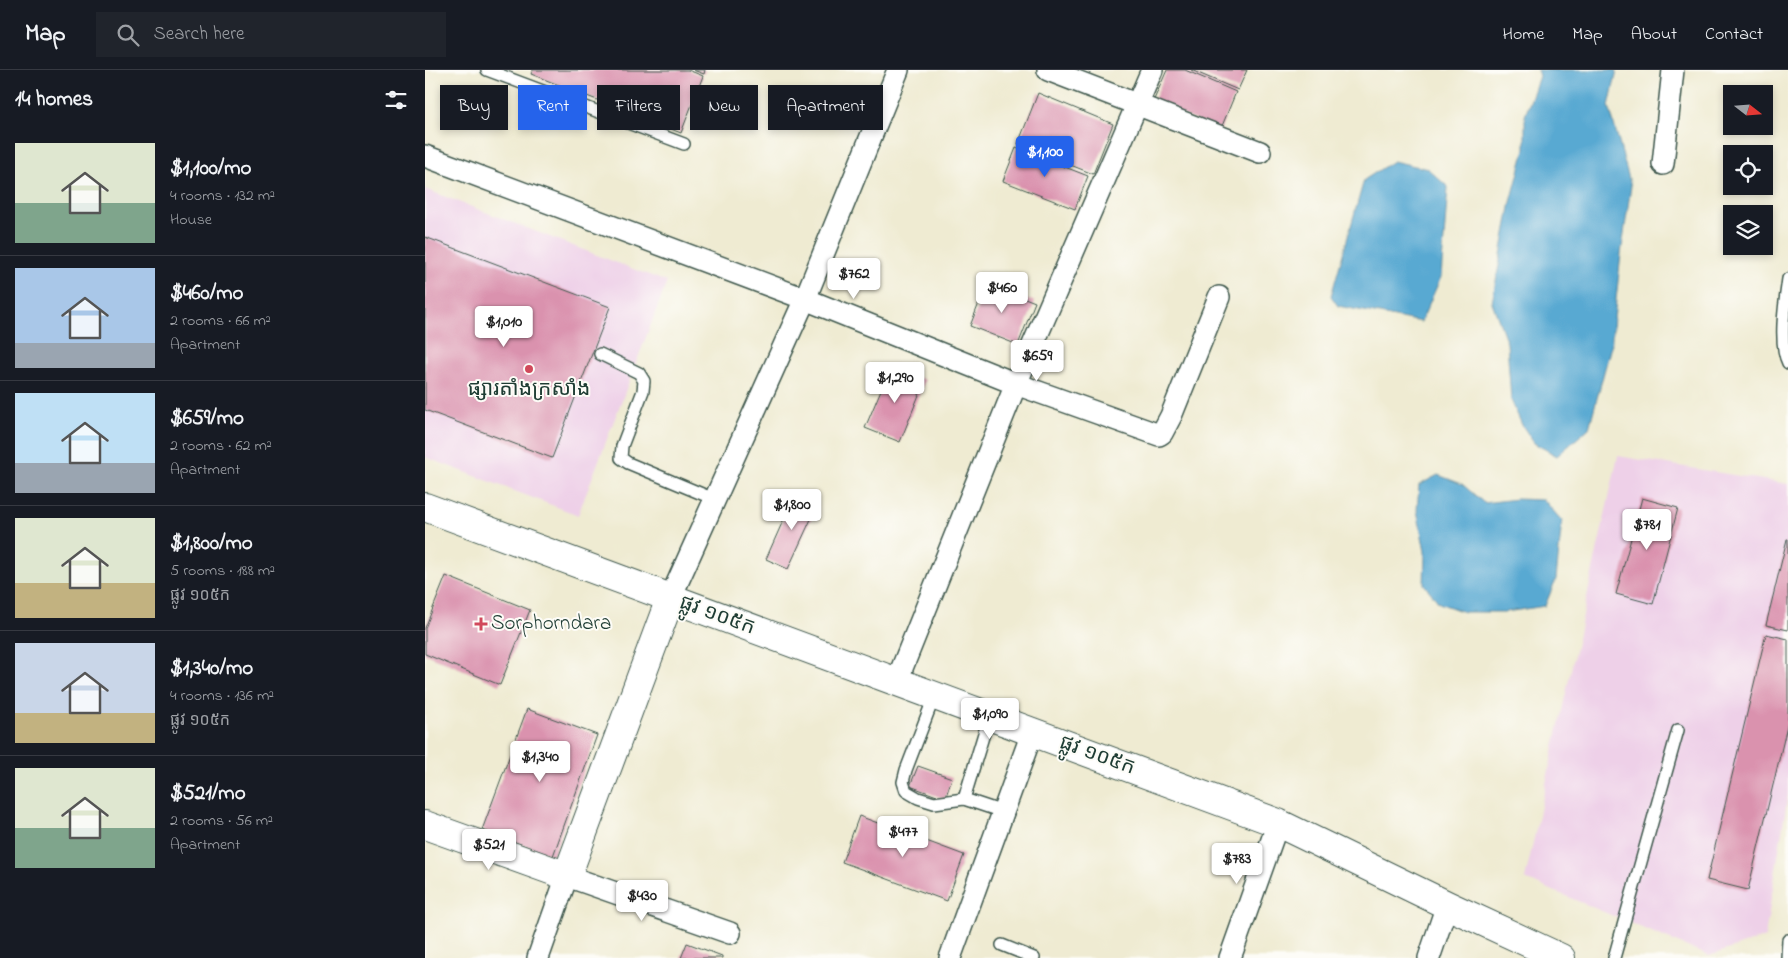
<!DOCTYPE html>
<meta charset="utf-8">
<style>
:root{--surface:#171b24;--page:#20242c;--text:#f1f3f6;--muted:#9ea1a6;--line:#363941;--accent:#2563eb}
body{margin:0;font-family:"Indie Flower","Noto Sans Khmer",sans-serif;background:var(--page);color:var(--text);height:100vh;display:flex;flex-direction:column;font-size:19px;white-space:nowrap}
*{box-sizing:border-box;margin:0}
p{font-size:16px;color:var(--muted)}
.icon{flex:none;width:28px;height:28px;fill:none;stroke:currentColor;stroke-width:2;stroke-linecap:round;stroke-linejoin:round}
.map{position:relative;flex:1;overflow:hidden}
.sheet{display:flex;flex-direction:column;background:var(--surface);width:425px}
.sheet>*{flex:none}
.hud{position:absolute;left:15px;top:15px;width:475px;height:45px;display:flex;gap:10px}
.needle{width:32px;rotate:107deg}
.controls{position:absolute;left:1298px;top:15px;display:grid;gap:10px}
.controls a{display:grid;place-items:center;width:50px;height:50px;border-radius:0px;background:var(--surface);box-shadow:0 2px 8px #0003;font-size:25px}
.price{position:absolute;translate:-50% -42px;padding:0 11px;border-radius:5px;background:#fff;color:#222;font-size:16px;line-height:32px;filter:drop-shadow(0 1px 2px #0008)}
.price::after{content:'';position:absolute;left:50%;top:30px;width:15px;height:11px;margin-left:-8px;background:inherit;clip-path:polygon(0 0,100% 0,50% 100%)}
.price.selected{background:var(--accent);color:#fff}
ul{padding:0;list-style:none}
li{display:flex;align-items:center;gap:15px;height:125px;padding:0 15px}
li+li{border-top:1px solid var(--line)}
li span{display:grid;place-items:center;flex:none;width:140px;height:100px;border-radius:0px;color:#555}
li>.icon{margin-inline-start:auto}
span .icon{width:60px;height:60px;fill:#fffc;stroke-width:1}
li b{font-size:21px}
h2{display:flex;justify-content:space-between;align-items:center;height:60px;padding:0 15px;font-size:21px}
.chip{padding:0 18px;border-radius:0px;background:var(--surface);box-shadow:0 2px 8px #0003;font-size:18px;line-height:45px}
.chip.selected{background:var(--accent);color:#fff}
header{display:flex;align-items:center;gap:30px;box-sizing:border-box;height:70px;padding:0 25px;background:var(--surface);border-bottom:1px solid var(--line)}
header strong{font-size:24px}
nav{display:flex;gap:28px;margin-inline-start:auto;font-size:18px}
.search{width:350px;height:45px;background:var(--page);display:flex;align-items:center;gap:12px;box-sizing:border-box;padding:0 18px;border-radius:0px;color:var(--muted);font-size:19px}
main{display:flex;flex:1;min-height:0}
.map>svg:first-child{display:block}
</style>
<header>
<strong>Map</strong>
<div class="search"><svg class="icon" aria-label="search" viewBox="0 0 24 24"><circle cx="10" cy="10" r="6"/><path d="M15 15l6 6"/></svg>Search here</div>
<nav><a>Home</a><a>Map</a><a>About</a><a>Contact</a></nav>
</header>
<main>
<section class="sheet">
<h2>14 homes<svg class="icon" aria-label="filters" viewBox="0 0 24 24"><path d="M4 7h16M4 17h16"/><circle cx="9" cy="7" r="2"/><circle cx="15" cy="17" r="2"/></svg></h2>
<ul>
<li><span style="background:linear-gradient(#dfe7d0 60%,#7fa58c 0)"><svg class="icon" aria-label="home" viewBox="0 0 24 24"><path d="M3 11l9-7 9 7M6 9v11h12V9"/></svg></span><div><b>$1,100/mo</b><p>4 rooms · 132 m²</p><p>House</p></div></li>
<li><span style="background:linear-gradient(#a9c7e8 75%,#9aa5b1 0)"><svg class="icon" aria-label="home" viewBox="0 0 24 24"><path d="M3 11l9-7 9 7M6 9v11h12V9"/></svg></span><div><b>$460/mo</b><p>2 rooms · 66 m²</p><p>Apartment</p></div></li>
<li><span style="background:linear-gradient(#bfe0f5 70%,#9aa5b1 0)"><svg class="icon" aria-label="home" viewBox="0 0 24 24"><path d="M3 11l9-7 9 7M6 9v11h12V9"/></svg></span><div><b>$659/mo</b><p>2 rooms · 62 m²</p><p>Apartment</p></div></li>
<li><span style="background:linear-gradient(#dfe7d0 65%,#c2b280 0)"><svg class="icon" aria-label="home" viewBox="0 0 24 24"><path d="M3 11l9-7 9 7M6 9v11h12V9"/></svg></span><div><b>$1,800/mo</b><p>5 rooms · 188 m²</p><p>ផ្លូវ ១០៥ក</p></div></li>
<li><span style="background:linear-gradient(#c9d6e8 70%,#c2b280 0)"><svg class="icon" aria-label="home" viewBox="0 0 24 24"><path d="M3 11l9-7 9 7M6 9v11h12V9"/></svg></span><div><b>$1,340/mo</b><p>4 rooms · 136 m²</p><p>ផ្លូវ ១០៥ក</p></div></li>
<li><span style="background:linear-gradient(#dfe7d0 60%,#7fa58c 0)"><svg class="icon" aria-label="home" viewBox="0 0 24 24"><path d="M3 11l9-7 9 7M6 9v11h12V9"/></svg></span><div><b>$521/mo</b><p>2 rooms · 56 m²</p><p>Apartment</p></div></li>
</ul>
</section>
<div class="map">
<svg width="1363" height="888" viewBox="0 0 1363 888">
<rect width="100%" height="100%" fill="#fdfcf7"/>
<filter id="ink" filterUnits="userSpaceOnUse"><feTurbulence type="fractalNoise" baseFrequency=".02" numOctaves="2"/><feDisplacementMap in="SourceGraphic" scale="10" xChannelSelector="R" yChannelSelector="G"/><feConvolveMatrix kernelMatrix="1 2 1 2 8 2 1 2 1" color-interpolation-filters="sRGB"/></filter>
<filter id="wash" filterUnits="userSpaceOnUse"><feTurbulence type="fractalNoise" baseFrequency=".0096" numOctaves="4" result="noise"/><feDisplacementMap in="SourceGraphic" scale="20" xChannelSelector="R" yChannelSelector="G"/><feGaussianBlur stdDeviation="1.12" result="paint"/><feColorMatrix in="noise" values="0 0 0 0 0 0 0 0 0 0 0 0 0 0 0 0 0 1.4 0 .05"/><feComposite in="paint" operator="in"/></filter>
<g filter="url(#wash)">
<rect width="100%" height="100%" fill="#efebd2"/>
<g fill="#eed0e8">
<polygon points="0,119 242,212 153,445 0,387"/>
<polygon points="1193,386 1363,414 1363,724 1340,867 1284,886 1100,809"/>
</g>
<g fill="#58a9d2" stroke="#3c7383">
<polygon points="1112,0 1192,0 1184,36 1206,116 1196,184 1186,276 1164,358 1132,386 1109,373 1097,355 1086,330 1082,273 1067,232 1086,132 1100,79 1100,46 1114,6"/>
<polygon points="968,91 1003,99 1023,117 1016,207 996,252 913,236 906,226 939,110"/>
<polygon points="1013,405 1037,414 1059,433 1091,429 1119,430 1137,451 1131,509 1120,536 1081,542 1039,542 1014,533 999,514 1000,482 992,440 994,415"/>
</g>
<g id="blocks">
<g fill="#da92ae">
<polygon points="108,0 263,0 278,6 256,63 106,4"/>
<polygon points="268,0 280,0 279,4"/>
<polygon points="742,0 760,0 811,22 795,61 728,32"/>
<polygon points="766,0 822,0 813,20"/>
<polygon points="613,23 688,54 668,104 593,74"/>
<polygon points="591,78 663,106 650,139 578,111"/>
<polygon points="0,167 185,237 127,388 0,340"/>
<polygon points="562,213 610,232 593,275 545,256"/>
<polygon points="466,296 500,310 475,372 440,358"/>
<polygon points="370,424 393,434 363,499 341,489"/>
<polygon points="1217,428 1253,438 1228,534 1191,524"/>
<polygon points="1362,469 1363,469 1363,560 1341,555"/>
<polygon points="21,506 105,540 75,615 0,584 0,558"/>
<polygon points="1341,564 1363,569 1363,652 1323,820 1282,810"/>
<polygon points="102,639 172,665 128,786 57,760"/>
<polygon points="493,696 527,708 520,729 485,716"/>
<polygon points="434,746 539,785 522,831 417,792"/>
<polygon points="262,873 297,886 297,888 256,888"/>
</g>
</g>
</g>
<g filter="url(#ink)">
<use href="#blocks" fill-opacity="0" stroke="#3e574c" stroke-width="1"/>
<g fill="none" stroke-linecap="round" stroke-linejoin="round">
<g stroke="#3e574c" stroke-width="14">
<g id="service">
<polyline points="62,0 259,74"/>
<path d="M1363,209C1360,230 1353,274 1363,293"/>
<polyline points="175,284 214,303 219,311 218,321 197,376 196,388 203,393 289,429"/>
<polyline points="509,627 481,700 478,712 481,721 493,728 509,733 539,729 578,742"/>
<polyline points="539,729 564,647"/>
<polyline points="577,875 609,888"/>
<polyline points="1189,888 1253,660"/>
<polyline points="1362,888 1363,870"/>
</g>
</g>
<g stroke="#3e574c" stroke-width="24">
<g id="minor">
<polyline points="623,0 835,82"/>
<polyline points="0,86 380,229 591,314 734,365 737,363 746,346 794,227"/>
<polyline points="1238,94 1248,0"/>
<polyline points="245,529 380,229 473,0"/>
<polyline points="471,613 591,314 727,0"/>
<polyline points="113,888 142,806 305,863"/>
<polyline points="525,888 607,663"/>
<polyline points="805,888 853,753"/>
<polyline points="1004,888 1022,835"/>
</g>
</g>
<g stroke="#3e574c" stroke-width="30">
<polyline id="tertiary" points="0,755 142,806 245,529"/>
</g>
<g stroke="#3e574c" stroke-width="30">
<polyline id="secondary" points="0,437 853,753 1022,835 1136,888"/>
</g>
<use href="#service" stroke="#fff" stroke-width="11"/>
<use href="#minor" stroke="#fff" stroke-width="21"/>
<use href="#tertiary" stroke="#fff" stroke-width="28"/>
<use href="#secondary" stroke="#fff" stroke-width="28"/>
</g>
</g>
<g fill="#d1495b" stroke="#fdfcf7" stroke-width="2">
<circle cx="104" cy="299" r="5"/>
<path d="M53.5 546.5h5v5h5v5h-5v5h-5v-5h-5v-5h5z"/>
</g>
<g text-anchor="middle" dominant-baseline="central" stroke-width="4" stroke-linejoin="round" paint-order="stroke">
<g font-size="21" fill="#1f3d34" stroke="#fdfcf7">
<text x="104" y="320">ផ្សារតាំងក្រសាំង</text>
<text x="66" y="554" text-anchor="start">Sorphorndara</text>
</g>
<g font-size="21" fill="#1f3d34" stroke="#fdfcf7">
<text transform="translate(292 546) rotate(20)">ផ្លូវ ១០៥ក</text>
<text transform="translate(672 686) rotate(20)">ផ្លូវ ១០៥ក</text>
</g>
</g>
</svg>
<div class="controls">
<a><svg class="needle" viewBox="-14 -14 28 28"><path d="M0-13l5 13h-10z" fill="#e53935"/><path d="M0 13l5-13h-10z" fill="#9ea1a6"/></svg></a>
<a><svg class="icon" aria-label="locate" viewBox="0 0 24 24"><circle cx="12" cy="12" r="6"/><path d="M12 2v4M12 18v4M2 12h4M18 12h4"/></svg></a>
<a><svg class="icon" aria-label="layers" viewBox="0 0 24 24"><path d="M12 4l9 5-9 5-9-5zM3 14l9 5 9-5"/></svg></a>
</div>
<b class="price selected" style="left:620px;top:108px">$1,100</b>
<b class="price" style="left:429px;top:230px">$762</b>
<b class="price" style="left:577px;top:244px">$460</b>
<b class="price" style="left:79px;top:278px">$1,010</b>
<b class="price" style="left:612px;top:312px">$659</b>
<b class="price" style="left:470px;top:334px">$1,290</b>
<b class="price" style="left:367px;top:461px">$1,800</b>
<b class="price" style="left:1222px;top:481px">$781</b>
<b class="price" style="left:565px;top:670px">$1,090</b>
<b class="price" style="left:115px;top:713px">$1,340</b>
<b class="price" style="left:478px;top:788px">$477</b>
<b class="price" style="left:64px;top:801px">$521</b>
<b class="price" style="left:812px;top:815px">$783</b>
<b class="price" style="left:217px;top:852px">$430</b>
<div class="hud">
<a class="chip">Buy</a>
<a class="chip selected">Rent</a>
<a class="chip">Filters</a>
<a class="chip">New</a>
<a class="chip">Apartment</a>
</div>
</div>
</main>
